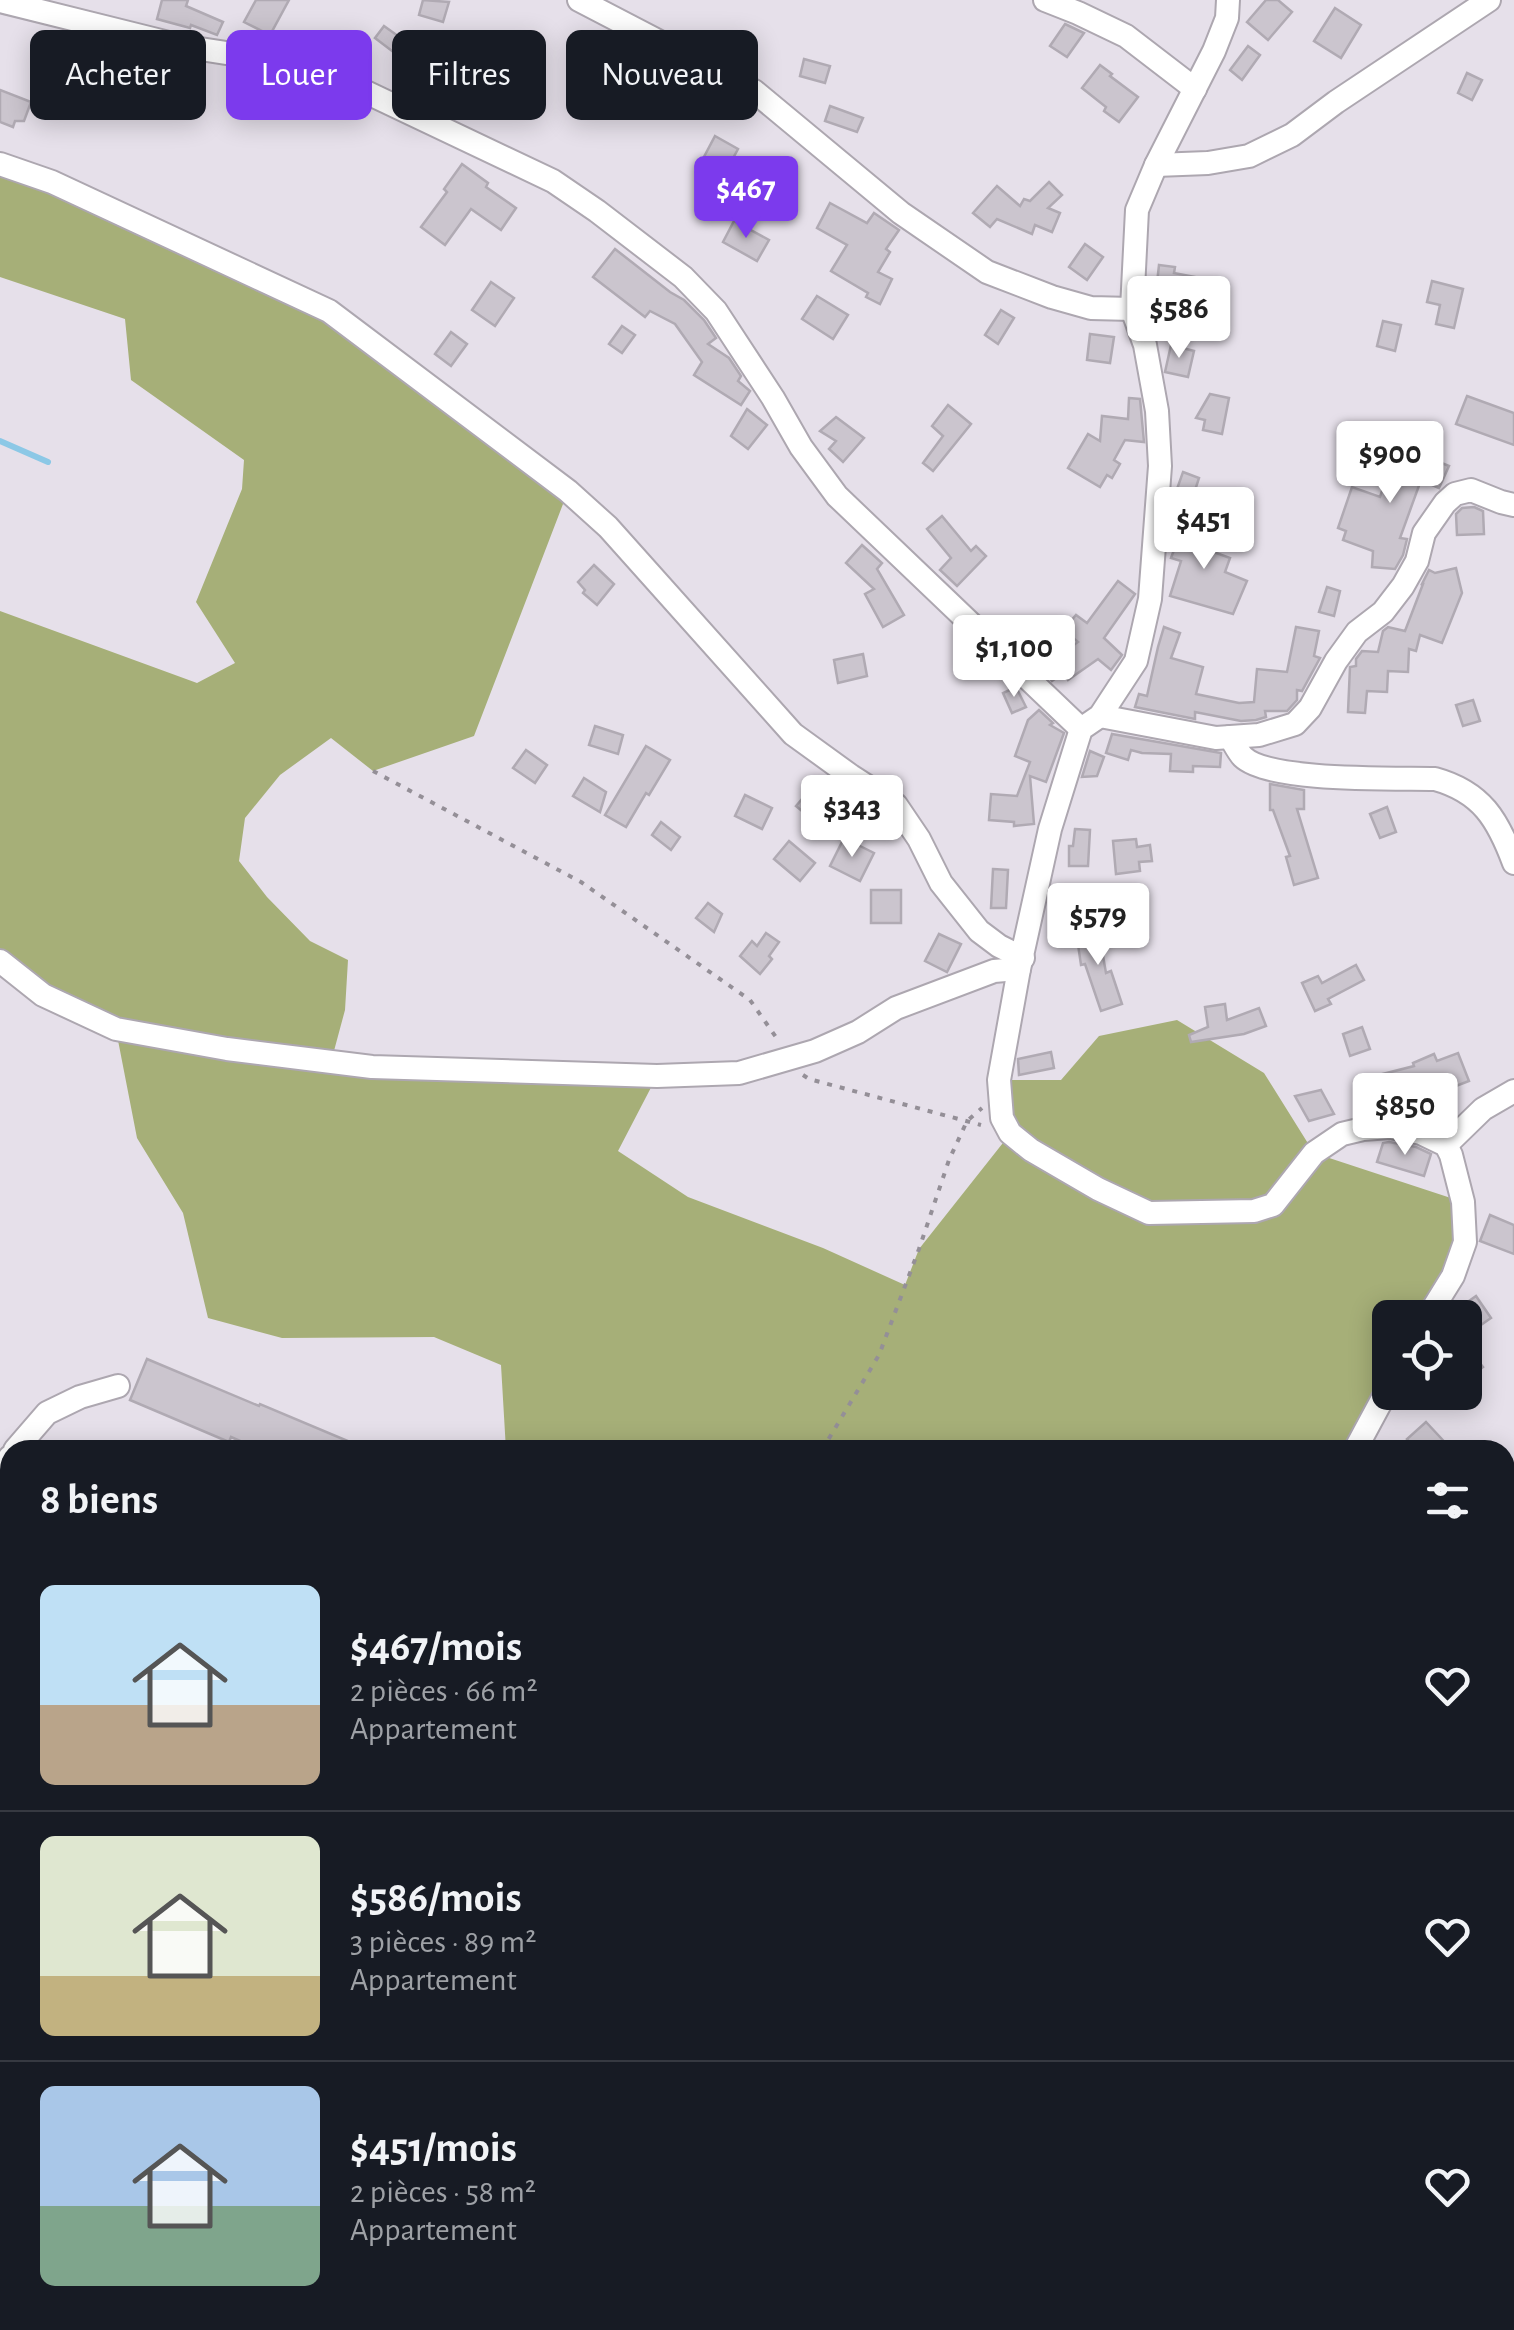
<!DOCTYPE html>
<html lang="fr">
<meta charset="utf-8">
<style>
:root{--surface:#171b24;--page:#20242c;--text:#f1f3f6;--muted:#9ea1a6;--line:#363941;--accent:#7c3aed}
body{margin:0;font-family:"Alegreya Sans",sans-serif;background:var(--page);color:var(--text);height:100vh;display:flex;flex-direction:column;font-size:38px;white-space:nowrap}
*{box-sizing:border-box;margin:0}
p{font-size:32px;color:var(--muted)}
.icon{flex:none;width:55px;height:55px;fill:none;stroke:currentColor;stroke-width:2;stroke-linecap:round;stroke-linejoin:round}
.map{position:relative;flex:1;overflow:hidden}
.drawer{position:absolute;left:0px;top:1440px;width:1515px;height:890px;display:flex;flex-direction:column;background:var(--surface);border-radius:30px 30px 0 0;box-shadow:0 5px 25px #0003}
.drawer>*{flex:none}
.banner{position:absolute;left:30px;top:30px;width:1000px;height:90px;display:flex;gap:20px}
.controls{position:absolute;left:1372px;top:1300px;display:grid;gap:20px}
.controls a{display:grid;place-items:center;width:110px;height:110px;border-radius:15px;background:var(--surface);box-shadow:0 5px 25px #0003;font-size:50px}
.price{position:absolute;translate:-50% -85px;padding:0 22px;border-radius:10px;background:#fff;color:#222;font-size:32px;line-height:65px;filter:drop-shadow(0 2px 5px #0008)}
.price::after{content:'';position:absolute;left:50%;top:60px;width:30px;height:22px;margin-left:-15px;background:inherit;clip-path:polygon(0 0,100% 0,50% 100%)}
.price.on{background:var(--accent);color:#fff}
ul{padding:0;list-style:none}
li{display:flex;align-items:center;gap:30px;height:250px;padding:0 40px}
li+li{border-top:2px solid var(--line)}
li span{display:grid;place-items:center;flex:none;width:280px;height:200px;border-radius:15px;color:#555}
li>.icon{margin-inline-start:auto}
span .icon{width:120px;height:120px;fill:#fffc;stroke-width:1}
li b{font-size:42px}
h2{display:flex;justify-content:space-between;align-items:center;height:120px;padding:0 40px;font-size:42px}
.tag{padding:0 35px;border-radius:15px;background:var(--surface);box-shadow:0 5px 25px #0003;font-size:35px;line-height:90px}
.tag.on{background:var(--accent);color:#fff}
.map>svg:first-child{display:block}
</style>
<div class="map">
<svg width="1514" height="2330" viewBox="0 0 1514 2330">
<rect width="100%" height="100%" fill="#e6e0ea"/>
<g fill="#a6af78">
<polygon points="0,164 329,311 568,491 474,736 373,771 331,738 280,775 245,818 239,861 267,897 310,941 348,960 345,1010 331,1062 657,1076 618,1151 688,1197 823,1248 905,1285 919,1249 1010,1134 999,1080 1061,1080 1099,1036 1177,1020 1264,1073 1314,1153 1463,1202 1465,1242 1427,1317 1390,1318 1390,1385 1355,1450 506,1450 501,1365 434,1337 282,1338 208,1318 183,1213 137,1138 116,1030 0,961 0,611 197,683 235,663 196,602 242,489 244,460 131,380 125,319 0,277"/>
<polygon points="0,1599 10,1603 10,1669 0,1678"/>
</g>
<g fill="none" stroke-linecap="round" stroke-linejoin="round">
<g stroke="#8cc8e6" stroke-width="6">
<polyline points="0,441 48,462"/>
<polyline points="1505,2165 1514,2159"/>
<polyline points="1311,2330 1324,2320"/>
</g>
</g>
<g fill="#cbc5ce" stroke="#b0aab3" stroke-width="2.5">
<polygon points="162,0 188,0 186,6 223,22 217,35 191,25 190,28 157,19"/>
<polygon points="256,0 289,0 270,35 244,22"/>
<polygon points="423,0 449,2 443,22 419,15"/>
<polygon points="1266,0 1278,0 1292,12 1268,40 1247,22"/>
<polygon points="1335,8 1361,25 1341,58 1314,41"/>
<polygon points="1065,24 1084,33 1067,57 1050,46"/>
<polygon points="384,26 405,41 396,54 375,38"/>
<polygon points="511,36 536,42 532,61 506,54"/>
<polygon points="65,38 83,42 78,65 59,60"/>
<polygon points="1248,46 1260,55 1242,80 1230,70"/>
<polygon points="406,47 426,58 417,73 397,61"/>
<polygon points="444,48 464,61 454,77 434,64"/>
<polygon points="804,59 830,66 825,83 800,76"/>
<polygon points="1100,65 1112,74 1110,76 1138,97 1119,122 1104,111 1106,107 1082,88"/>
<polygon points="1467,73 1482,80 1472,100 1458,93"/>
<polygon points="487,87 508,97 498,117 477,107"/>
<polygon points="0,90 31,102 24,121 15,121 13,127 0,122"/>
<polygon points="830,106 863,118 857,132 825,121"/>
<polygon points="715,136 738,149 719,184 696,172"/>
<polygon points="462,164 488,183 486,187 516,208 501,230 471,209 445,245 421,227 447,192 444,189"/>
<polygon points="1049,182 1062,195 1048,208 1060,213 1052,232 1035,225 1032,234 997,219 990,227 973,213 997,186 1020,206 1024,199 1030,201"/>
<polygon points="830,203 867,223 874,213 899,230 886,249 890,252 878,272 892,279 880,304 866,297 868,293 831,271 847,245 817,228"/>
<polygon points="734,221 769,240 757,261 723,242"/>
<polygon points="1085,244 1103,257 1087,280 1069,267"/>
<polygon points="615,249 670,292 684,300 704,320 716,338 708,344 729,358 741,376 738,381 750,391 741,405 694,375 702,362 675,324 650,311 645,317 593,277"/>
<polygon points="1159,265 1175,267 1174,273 1200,278 1195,304 1176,300 1177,294 1156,292"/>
<polygon points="1432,281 1463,289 1454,328 1436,324 1440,305 1427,302"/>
<polygon points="491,282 514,298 495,326 472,310"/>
<polygon points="817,296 848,315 833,339 802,319"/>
<polygon points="1001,310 1014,318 998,344 985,335"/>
<polygon points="1383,321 1401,325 1395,351 1377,346"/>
<polygon points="622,326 635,335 622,353 609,344"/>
<polygon points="451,332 467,344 451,366 435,354"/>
<polygon points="1090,334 1114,337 1110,363 1087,360"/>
<polygon points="1171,345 1194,351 1188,377 1165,372"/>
<polygon points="1210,394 1229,398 1222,434 1203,430 1205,420 1196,418"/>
<polygon points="1467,396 1514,413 1514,445 1456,424"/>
<polygon points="1129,398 1140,399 1144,442 1125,440 1114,460 1120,464 1112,478 1107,475 1100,487 1068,468 1088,434 1100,441 1102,416 1128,419"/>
<polygon points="948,405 971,424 933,471 923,463 943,436 932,426"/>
<polygon points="747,409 767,425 748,449 731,436"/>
<polygon points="836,417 864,438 843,462 829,449 836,441 820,431"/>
<polygon points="1413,443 1437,453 1434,460 1449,466 1439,488 1421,480 1400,538 1407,539 1403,555 1395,569 1372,567 1373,551 1343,540 1346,531 1338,528 1352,487 1380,497 1396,450 1408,455"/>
<polygon points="1183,472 1199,478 1189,509 1172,503"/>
<polygon points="1474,507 1483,511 1484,534 1457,535 1456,514 1462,508"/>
<polygon points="942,516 971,551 976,546 986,556 957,586 940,570 951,558 927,529"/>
<polygon points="1185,521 1215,532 1208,550 1230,558 1225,572 1247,581 1233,614 1170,596 1181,561 1171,558"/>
<polygon points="862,545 882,563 877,569 904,615 883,627 865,594 874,589 846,563"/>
<polygon points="594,565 614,584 597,605 583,593 585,590 578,582"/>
<polygon points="1456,568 1462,593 1442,643 1420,635 1416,651 1409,649 1408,672 1388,671 1387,692 1367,691 1365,713 1348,712 1350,667 1356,666 1356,659 1362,651 1378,652 1383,631 1388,627 1405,631 1423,584 1422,584 1429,570 1435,573"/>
<polygon points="1118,581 1135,594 1104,638 1122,655 1111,670 1098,659 1068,680 1063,673 1052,681 1042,667 1078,642 1063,630 1076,615 1087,623"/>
<polygon points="1327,587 1340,591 1334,616 1319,612"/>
<polygon points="1164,627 1180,633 1171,658 1203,667 1196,694 1239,703 1254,702 1257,669 1287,672 1296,627 1319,631 1314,656 1320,658 1302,691 1297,690 1297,700 1287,711 1265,711 1266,717 1256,720 1241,721 1195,712 1195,719 1135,707 1139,694 1147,696 1158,647"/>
<polygon points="863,654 867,676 838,683 834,660"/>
<polygon points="1016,687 1026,707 1012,713 1003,693"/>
<polygon points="1473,700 1480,721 1463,726 1456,705"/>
<polygon points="1039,710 1053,723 1050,725 1064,733 1046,782 1030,776 1034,824 1014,826 1014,822 989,820 991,794 1017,796 1030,762 1015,756 1028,720"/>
<polygon points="595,726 623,735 618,754 589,745"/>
<polygon points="1112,734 1221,753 1220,767 1193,766 1193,772 1170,771 1171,754 1142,753 1131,750 1128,760 1106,753"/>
<polygon points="646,746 670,760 649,795 646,793 626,827 605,815"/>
<polygon points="526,750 547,765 535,783 513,768"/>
<polygon points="1090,751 1104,757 1097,776 1082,777"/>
<polygon points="584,778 606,792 600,812 573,796"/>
<polygon points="1270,784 1304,790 1304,809 1297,809 1318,878 1294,885 1286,857 1290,856 1273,810 1270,810"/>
<polygon points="813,786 830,800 813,820 796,806"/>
<polygon points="745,795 772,808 762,829 735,816"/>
<polygon points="1387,807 1396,832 1380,838 1370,814"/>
<polygon points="661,822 680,837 671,850 652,835"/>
<polygon points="1075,829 1090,830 1088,866 1069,866 1069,846 1073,846"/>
<polygon points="844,838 874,853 860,881 830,866"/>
<polygon points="1136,839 1137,847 1150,845 1152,861 1139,862 1140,871 1116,874 1113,841"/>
<polygon points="789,841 815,863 800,881 774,859"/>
<polygon points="993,869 1008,870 1006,908 991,908"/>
<rect x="871" y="890" width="30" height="33"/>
<polygon points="708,903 722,914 714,932 696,918"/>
<polygon points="1098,927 1106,973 1111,971 1122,1004 1101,1011 1085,964 1081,965 1076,931"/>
<polygon points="766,933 779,942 769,956 772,959 760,974 740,956 752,941 757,946"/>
<polygon points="939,934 961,944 947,972 925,961"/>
<polygon points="1356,965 1364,980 1328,999 1331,1004 1315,1011 1302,983 1318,976 1322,983"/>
<polygon points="1225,1004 1227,1020 1259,1008 1266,1026 1244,1034 1191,1042 1189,1035 1208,1027 1205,1007"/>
<polygon points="1362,1027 1370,1049 1350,1056 1343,1034"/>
<polygon points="1051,1052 1054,1068 1019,1075 1018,1059"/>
<polygon points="1458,1053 1469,1081 1448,1089 1450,1096 1448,1097 1454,1112 1432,1122 1409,1115 1403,1097 1378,1103 1371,1077 1414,1066 1413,1063 1434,1054 1437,1061"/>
<polygon points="1321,1090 1334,1114 1309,1121 1295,1096"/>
<polygon points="1389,1142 1416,1147 1431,1154 1424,1176 1377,1162 1383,1143"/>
<polygon points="1490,1215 1514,1225 1514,1254 1480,1241"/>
<polygon points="1476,1296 1491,1318 1465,1336 1465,1318 1445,1318"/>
<polygon points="1465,1344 1483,1367 1465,1381"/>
<polygon points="147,1359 259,1406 260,1404 369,1450 261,1450 231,1437 229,1442 130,1400"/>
<polygon points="1426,1422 1452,1450 1417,1450 1407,1439"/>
</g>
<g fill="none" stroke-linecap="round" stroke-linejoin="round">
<g stroke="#ada7b0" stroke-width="26">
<g id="minor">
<polyline points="579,0 754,91 901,213 987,272 1052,297 1091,308 1132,309"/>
<polyline points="1045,0 1078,13 1126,36 1195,89"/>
<polyline points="1228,0 1227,18 1214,51 1156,165 1137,210 1132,309 1145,345 1157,411 1160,466 1150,599 1136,661 1100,716 1081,729 1050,829 1019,969 999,1080 1002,1118 1010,1133 1031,1150 1098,1189 1149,1213 1254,1211 1273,1205 1314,1153 1342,1134 1363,1129 1390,1127 1421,1133 1446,1145 1451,1155 1463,1202 1465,1242 1453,1276 1427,1318"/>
<polyline points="0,1 181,46 311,66 553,181 597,211 683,277 716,311 773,398 801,447 837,496 1081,729"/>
<polyline points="0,164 52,182 329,311 568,491 608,527 793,734 851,776 896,805 919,839 941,883 979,931 999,946 1023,958"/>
<polyline points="1156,165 1208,163 1249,156 1292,135 1336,102 1489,0"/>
<polyline points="1100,716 1216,738 1259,735 1295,724 1310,708 1336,661 1357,632 1383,612 1403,586 1417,561 1424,533 1445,503 1455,494 1471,490 1501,502 1514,505"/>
<path d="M1230,737C1234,743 1238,752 1243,757C1269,782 1395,778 1435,779C1482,792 1498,820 1514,863"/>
<polyline points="0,961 43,995 116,1029 227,1049 372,1067 657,1076 739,1073 815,1051 858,1032 896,1008 994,971 1019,969"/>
<polyline points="1446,1145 1483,1109 1514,1091"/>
<polyline points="15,1450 47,1413 80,1397 118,1386"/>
<polyline points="1355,1450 1390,1385"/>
<polyline points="0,1471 10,1457"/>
<polyline points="1505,1905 1514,1896"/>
<polyline points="306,2330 312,2320"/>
<polyline points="1241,2330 1259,2320"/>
<polyline points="1497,2330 1497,2320"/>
</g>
</g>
<g stroke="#ada7b0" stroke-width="41">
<g id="trunk">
<polyline points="1505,2261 1514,2258"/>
<polyline points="1413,2330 1424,2320"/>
</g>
</g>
<g stroke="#948f97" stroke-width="4" stroke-dasharray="5 8" stroke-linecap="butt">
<polyline points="373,771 581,882 750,1000 778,1040"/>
<polyline points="803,1075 809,1079 981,1125"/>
<polyline points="822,1450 879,1355 919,1249 949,1160 967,1121 982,1108"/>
</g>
<use href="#minor" stroke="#fff" stroke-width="22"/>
<use href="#trunk" stroke="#fff" stroke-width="38"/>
</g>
</svg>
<div class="controls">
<a><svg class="icon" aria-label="locate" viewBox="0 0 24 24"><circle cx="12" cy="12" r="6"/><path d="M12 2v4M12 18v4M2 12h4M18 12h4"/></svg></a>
</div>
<b class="price on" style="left:746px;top:241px">$467</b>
<b class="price" style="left:1179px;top:361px">$586</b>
<b class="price" style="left:1390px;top:506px">$900</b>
<b class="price" style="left:1204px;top:572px">$451</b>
<b class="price" style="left:1014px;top:700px">$1,100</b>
<b class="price" style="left:852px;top:860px">$343</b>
<b class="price" style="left:1098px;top:968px">$579</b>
<b class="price" style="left:1405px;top:1158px">$850</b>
<div class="banner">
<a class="tag">Acheter</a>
<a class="tag on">Louer</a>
<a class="tag">Filtres</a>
<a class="tag">Nouveau</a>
</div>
<section class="drawer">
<h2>8 biens<svg class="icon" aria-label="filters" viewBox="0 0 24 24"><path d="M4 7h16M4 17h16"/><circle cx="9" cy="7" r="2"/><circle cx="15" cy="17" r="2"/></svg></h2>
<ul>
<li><span style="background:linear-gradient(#bfe0f5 60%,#b9a48a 0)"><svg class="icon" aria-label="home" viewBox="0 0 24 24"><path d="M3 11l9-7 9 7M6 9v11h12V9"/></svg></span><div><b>$467/mois</b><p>2 pièces · 66 m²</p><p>Appartement</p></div><svg class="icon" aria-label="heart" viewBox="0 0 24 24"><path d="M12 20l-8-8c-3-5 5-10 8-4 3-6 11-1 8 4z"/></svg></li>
<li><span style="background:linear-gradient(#dfe7d0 70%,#c2b280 0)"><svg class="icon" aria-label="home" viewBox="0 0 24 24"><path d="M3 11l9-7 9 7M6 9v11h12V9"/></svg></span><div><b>$586/mois</b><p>3 pièces · 89 m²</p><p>Appartement</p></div><svg class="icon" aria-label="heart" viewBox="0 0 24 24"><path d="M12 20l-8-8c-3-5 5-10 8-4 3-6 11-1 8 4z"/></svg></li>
<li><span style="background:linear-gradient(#a9c7e8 60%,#7fa58c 0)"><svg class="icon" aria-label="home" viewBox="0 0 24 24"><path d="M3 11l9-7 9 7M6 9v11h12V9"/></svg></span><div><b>$451/mois</b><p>2 pièces · 58 m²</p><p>Appartement</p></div><svg class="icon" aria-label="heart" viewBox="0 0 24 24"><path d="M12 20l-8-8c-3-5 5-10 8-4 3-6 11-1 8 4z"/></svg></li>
</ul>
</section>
</div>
